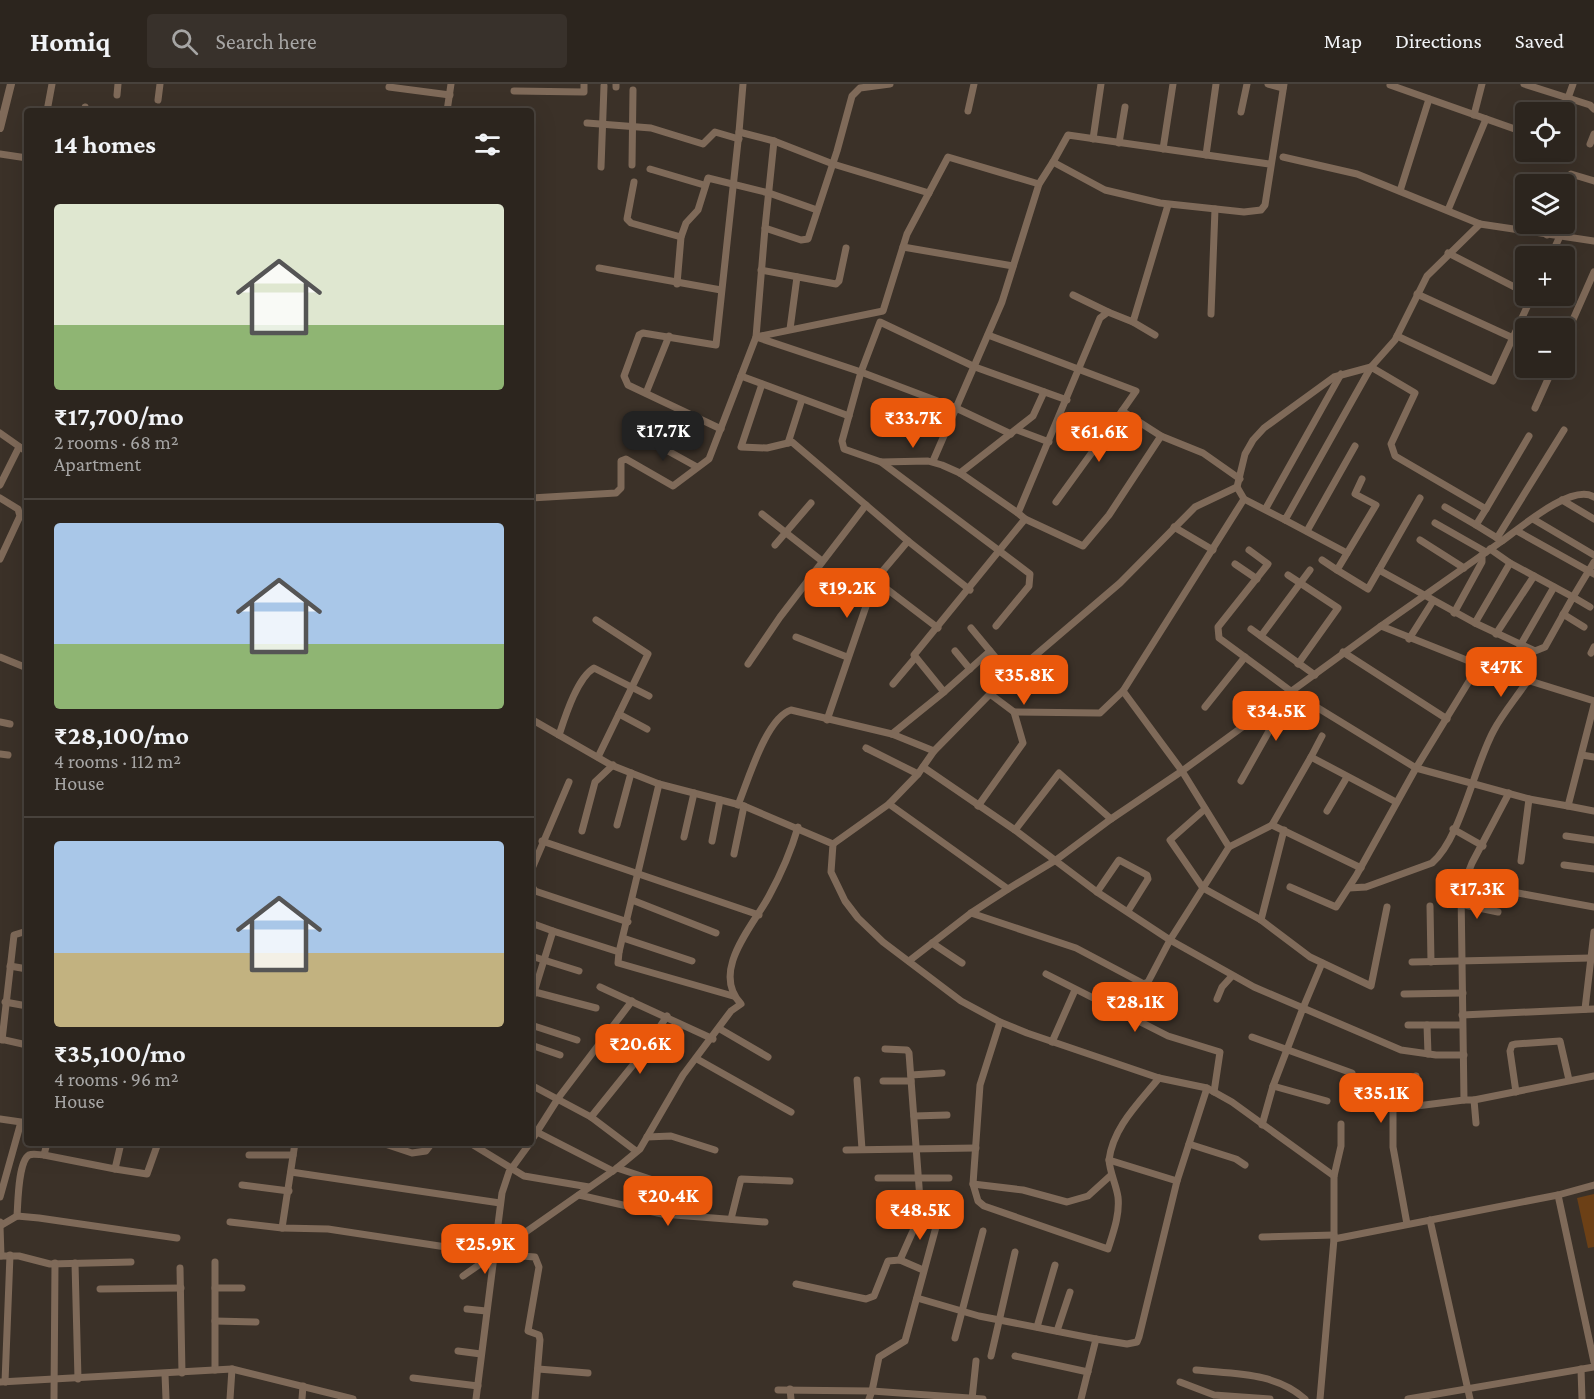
<!DOCTYPE html>
<meta charset="utf-8">
<style>
:root{--surface:#2c251e;--page:#38312b;--text:#f1f3f6;--muted:#a6a5a4;--line:#48423c;--accent:#ea580c}
body{margin:0;font-family:"Crimson Pro",serif;background:var(--page);color:var(--text);height:100vh;display:flex;flex-direction:column;font-size:22px;white-space:nowrap}
*{box-sizing:border-box;margin:0}
p{font-size:20px;color:var(--muted)}
.icon{flex:none;width:33px;height:33px;fill:none;stroke:currentColor;stroke-width:2;stroke-linecap:round;stroke-linejoin:round}
.map{position:relative;flex:1;overflow:hidden}
.details{position:absolute;left:24px;top:24px;width:510px;height:1038px;display:flex;flex-direction:column;background:var(--surface);border-radius:6px;box-shadow:0 6px 24px #0002,0 0 0 2px var(--line)}
.details>*{flex:none}
.buttons{position:absolute;left:1515px;top:18px;display:grid;gap:12px}
.buttons a{display:grid;place-items:center;width:60px;height:60px;border-radius:6px;background:var(--surface);box-shadow:0 6px 24px #0002,0 0 0 2px var(--line);font-size:30px}
.price{position:absolute;translate:-50% -51px;padding:0 14px;border-radius:12px;background:var(--accent);color:#fff;font-size:20px;line-height:39px;filter:drop-shadow(0 2px 3px #0008)}
.price::after{content:'';position:absolute;left:50%;top:36px;width:18px;height:14px;margin-left:-9px;background:inherit;clip-path:polygon(0 0,100% 0,50% 100%)}
.price.active{background:#222;color:#fff}
ul{padding:0;list-style:none}
li{display:grid;align-content:center;gap:12px;height:318px;padding:0 30px}
li+li{border-top:2px solid var(--line)}
li span{display:grid;place-items:center;height:186px;border-radius:6px;color:#555}
li>.icon{margin-inline-start:auto}
span .icon{width:108px;height:108px;fill:#fffc;stroke-width:1}
li b{font-size:26px}
h2{display:flex;justify-content:space-between;align-items:center;height:72px;padding:0 30px;font-size:26px}
header{display:flex;align-items:center;gap:36px;box-sizing:border-box;height:84px;padding:0 30px;background:var(--surface);border-bottom:2px solid var(--line)}
header strong{font-size:28px}
nav{display:flex;gap:33px;margin-inline-start:auto;font-size:21px}
.search{width:420px;height:54px;background:var(--page);display:flex;align-items:center;gap:15px;box-sizing:border-box;padding:0 21px;border-radius:6px;color:var(--muted);font-size:22px}
.map>svg:first-child{display:block}
</style>
<header>
<strong>Homiq</strong>
<div class="search"><svg class="icon" aria-label="search" viewBox="0 0 24 24"><circle cx="10" cy="10" r="6"/><path d="M15 15l6 6"/></svg>Search here</div>
<nav><a>Map</a><a>Directions</a><a>Saved</a></nav>
</header>
<div class="map">
<svg width="1594" height="1315" viewBox="0 0 1594 1315">
<rect width="100%" height="100%" fill="#3b3128"/>
<polygon fill="#6c4016" points="1594,1110 1594,1163 1588,1164 1577,1114"/>
<g fill="none" stroke-linecap="round" stroke-linejoin="round">
<g stroke="#7f6a59" stroke-width="7">
<polyline points="616,0 616,3"/>
<polyline points="1268,0 1283,4"/>
<polyline points="1524,0 1590,21 1594,25"/>
<polyline points="1390,1 1526,49"/>
<polyline points="389,3 450,11"/>
<polyline points="514,7 584,8 584,0"/>
<polyline points="117,11 118,0"/>
<polyline points="1568,14 1573,0"/>
<polyline points="158,16 160,0"/>
<polyline points="47,27 52,0"/>
<polyline points="84,27 85,23"/>
<polyline points="447,27 451,0"/>
<polyline points="968,27 974,0"/>
<polyline points="1241,28 1247,0"/>
<polyline points="1474,31 1482,0"/>
<polyline points="587,39 651,44 703,60 715,48 739,55"/>
<polyline points="739,48 743,0"/>
<polyline points="1093,55 1101,0"/>
<polyline points="1119,59 1125,23"/>
<polyline points="1590,60 1594,50"/>
<polyline points="1163,65 1173,0"/>
<polyline points="0,70 27,74"/>
<polyline points="1206,71 1216,0"/>
<polyline points="1283,73 1357,90 1480,140 1594,157"/>
<polyline points="1269,80 1068,51 1053,78 1105,106 1160,119 1244,128 1261,126 1265,121 1284,0"/>
<polyline points="632,81 633,6"/>
<polyline points="601,83 604,2"/>
<polyline points="650,85 704,101"/>
<polyline points="634,98 627,135 631,139 681,153"/>
<polyline points="1564,101 1571,90 1594,97"/>
<polyline points="1400,107 1429,15"/>
<polyline points="1168,121 1133,238 1108,228 1100,234 1018,429 1025,435 1083,462 1109,431 1161,352 1203,369 1240,395"/>
<polyline points="1448,126 1486,35"/>
<polyline points="765,144 774,57"/>
<polyline points="1547,151 1551,140"/>
<polyline points="903,163 1013,182"/>
<polyline points="1448,169 1526,209"/>
<polyline points="1551,172 1560,152"/>
<polyline points="599,184 721,206"/>
<polyline points="761,186 836,200 839,197 846,164"/>
<polyline points="677,200 681,153 686,139 698,126 708,94 769,109 817,126"/>
<polyline points="1417,210 1513,254"/>
<polyline points="1073,211 1108,228"/>
<polyline points="1211,230 1215,125"/>
<polyline points="1133,238 1155,251"/>
<polyline points="790,245 797,193"/>
<polyline points="988,251 1136,307 1122,327 1161,352"/>
<polyline points="1397,252 1493,297 1532,212"/>
<polyline points="1564,256 1594,188"/>
<polyline points="741,292 849,332"/>
<polyline points="762,300 741,363 767,364 792,358 908,457 970,506"/>
<polyline points="646,309 669,252"/>
<polyline points="1535,324 1553,284"/>
<polyline points="721,345 628,301 624,292 639,251 643,249 716,261 739,48 774,57 833,80 929,109"/>
<polyline points="1017,346 1049,358"/>
<polyline points="0,349 27,368"/>
<polyline points="1011,350 956,324 861,288 880,238 975,283 1067,316"/>
<polyline points="641,352 697,383"/>
<polyline points="788,359 802,315"/>
<polyline points="933,377 1002,218 1039,100 1053,78"/>
<polyline points="881,378 1030,490 1029,502 996,542"/>
<polyline points="960,389 1033,332 1044,308"/>
<polyline points="1362,395 1355,410 1376,421 1337,486 1368,505 1420,414"/>
<polyline points="0,401 19,363"/>
<path d="M1237,403L1244,415L1285,436L1371,283L1415,309L1391,360L1395,372L1486,425L1476,441L1502,457C1520,444 1572,399 1594,413"/>
<polyline points="0,414 18,425 20,432 0,475"/>
<polyline points="531,414 616,409 621,404 621,377 626,375 673,402 709,375 756,253 765,144 801,156 808,155 837,67 852,12 860,4 890,0"/>
<polyline points="1562,416 1594,435"/>
<polyline points="1056,418 1122,327"/>
<polyline points="1445,423 1476,441"/>
<polyline points="1266,424 1341,290"/>
<polyline points="1486,425 1529,352"/>
<polyline points="1018,429 960,389 942,381 928,377 881,378 844,365 842,357 861,288 756,253 883,227 907,150 948,73 1039,100"/>
<polyline points="762,430 822,477"/>
<polyline points="1533,435 1594,471"/>
<polyline points="1285,436 1347,469"/>
<polyline points="1435,439 1486,468"/>
<polyline points="1174,443 1213,466"/>
<polyline points="1307,447 1355,362"/>
<polyline points="1517,447 1594,490"/>
<polyline points="1497,454 1564,346"/>
<polyline points="1420,456 1464,484"/>
<polyline points="775,461 811,419"/>
<polyline points="1249,466 1268,480 1218,543 1219,554 1292,608 1416,684 1529,715 1568,722 1594,621"/>
<polyline points="1322,476 1337,486"/>
<polyline points="1510,479 1573,513 1594,478"/>
<polyline points="1235,480 1257,495"/>
<polyline points="1379,486 1475,539 1510,479 1490,465"/>
<polyline points="1288,491 1338,524 1298,580"/>
<polyline points="875,496 938,544"/>
<polyline points="1454,529 1482,478 1482,471"/>
<polyline points="1563,530 1584,543"/>
<polyline points="596,536 648,570 598,673"/>
<polyline points="1475,539 1535,567 1545,563 1573,513 1590,523"/>
<polyline points="1381,542 1502,457"/>
<polyline points="971,544 1010,591"/>
<polyline points="1251,545 1315,591"/>
<polyline points="1496,550 1534,492"/>
<polyline points="1261,552 1310,486"/>
<polyline points="796,553 847,573"/>
<polyline points="1409,555 1433,517"/>
<polyline points="1520,562 1554,503"/>
<polyline points="955,567 970,585"/>
<polyline points="990,567 944,608 914,571 1025,435"/>
<polyline points="1343,568 1447,635"/>
<polyline points="1591,569 1594,563"/>
<polyline points="0,573 27,584"/>
<polyline points="748,580 780,533 866,421"/>
<polyline points="893,600 915,574"/>
<polyline points="1123,607 1244,415"/>
<polyline points="1205,623 1245,573"/>
<polyline points="1014,628 1100,629 1123,607 1182,687 1111,735"/>
<polyline points="619,630 647,645"/>
<polyline points="531,635 611,681 659,700 744,722 833,760 831,788 845,817 858,834 883,858 961,917 1000,938 1027,949 1159,994 1207,1004 1232,1018 1334,1092 1334,1155 1558,1111 1594,1101"/>
<polyline points="827,636 875,496 908,457"/>
<polyline points="0,638 10,640"/>
<polyline points="892,650 944,608"/>
<path d="M559,651C565,633 577,594 594,584L649,612"/>
<polyline points="866,664 918,690"/>
<polyline points="0,670 8,671"/>
<polyline points="1582,671 1594,673"/>
<polyline points="1311,673 1322,652"/>
<polyline points="923,683 1015,746 1097,808 1170,856 1229,763"/>
<polyline points="27,686 27,703"/>
<polyline points="1241,697 1287,615"/>
<polyline points="889,720 1008,805 1056,776 1111,735 1059,689 1015,746"/>
<path d="M738,721C748,697 766,634 791,626L892,650L934,667"/>
<polyline points="978,722 1023,659 1014,628 990,610"/>
<polyline points="1568,722 1594,727"/>
<polyline points="1205,725 1170,756 1203,804 1261,836 1310,873 1371,902 1387,823"/>
<polyline points="1327,727 1347,693"/>
<polyline points="617,741 631,689"/>
<polyline points="1272,741 1311,673 1396,718"/>
<polyline points="1453,745 1483,762"/>
<polyline points="582,747 595,698 613,681"/>
<polyline points="1566,752 1594,756"/>
<polyline points="684,753 694,709"/>
<polyline points="542,757 759,831"/>
<polyline points="712,757 720,716"/>
<polyline points="833,760 889,720 918,690 934,667 990,610 1120,499 1195,423 1237,403 1245,370 1253,356 1264,344 1334,293 1371,283 1395,256 1427,192 1480,140"/>
<polyline points="734,770 744,722"/>
<polyline points="1521,777 1529,715"/>
<polyline points="1564,781 1594,785"/>
<polyline points="1361,784 1272,741 1229,763 1182,687 1381,542 1479,581 1594,617"/>
<polyline points="531,787 569,698"/>
<polyline points="1467,790 1503,798"/>
<polyline points="531,801 535,807 628,838"/>
<polyline points="1290,803 1336,823 1356,792 1416,684 1479,581"/>
<path d="M1349,804L1366,803L1432,779C1461,754 1474,682 1494,646C1503,629 1517,613 1528,596"/>
<polyline points="1097,808 1119,776 1147,791 1148,795 1128,827"/>
<polyline points="1518,809 1594,823"/>
<polyline points="632,816 716,849"/>
<polyline points="1460,820 1498,828"/>
<polyline points="1430,822 1431,878"/>
<polyline points="971,829 1076,864 1144,900 1148,898 1170,856 1254,903 1303,924 1322,879"/>
<polyline points="1261,836 1284,746"/>
<polyline points="531,839 553,847"/>
<polyline points="623,854 692,877"/>
<polyline points="932,859 962,879"/>
<polyline points="619,868 659,700"/>
<polyline points="531,872 579,887"/>
<polyline points="909,877 971,829 1008,805"/>
<polyline points="1412,878 1591,874"/>
<polyline points="10,882 27,885"/>
<polyline points="1046,890 1168,952 1220,968 1214,1008"/>
<polyline points="600,903 713,955"/>
<polyline points="531,907 596,924"/>
<polyline points="1404,910 1463,909"/>
<polyline points="1217,915 1222,903 1232,892"/>
<polyline points="5,918 27,922"/>
<polyline points="531,918 553,847 619,868 618,879 733,912"/>
<polyline points="1585,925 1594,848"/>
<polyline points="1462,931 1594,925"/>
<path d="M1000,938L980,1001L973,1100L978,1117L984,1122L1108,1165C1113,1149 1120,1131 1118,1113C1116,1100 1110,1089 1109,1076"/>
<polyline points="531,941 577,956"/>
<polyline points="1408,941 1462,941"/>
<polyline points="1427,941 1428,970"/>
<polyline points="720,945 768,973"/>
<polyline points="1252,953 1352,989"/>
<polyline points="0,955 27,961"/>
<polyline points="2,956 14,851 27,847"/>
<polyline points="1052,958 1075,906"/>
<polyline points="531,961 560,971"/>
<polyline points="885,965 907,966 909,969 921,1129 900,1176"/>
<polyline points="697,975 791,1028"/>
<polyline points="911,991 942,989"/>
<polyline points="1416,992 1417,1022"/>
<path d="M1159,994C1139,1019 1113,1043 1109,1076L1177,1097"/>
<polyline points="857,996 862,1065"/>
<polyline points="883,997 911,997"/>
<polyline points="531,1001 591,1033 636,1067"/>
<polyline points="1273,1002 1327,1017"/>
<polyline points="1516,1008 1510,967 1512,961 1516,960 1560,957 1569,996"/>
<polyline points="1474,1016 1594,992"/>
<polyline points="914,1032 947,1031"/>
<polyline points="591,1033 641,971 667,932"/>
<polyline points="0,1035 21,1038 0,1113"/>
<polyline points="1476,1039 1474,1016 1464,1016 1461,807 1472,779 1509,709"/>
<polyline points="1262,1041 1273,1002 1303,924 1401,966 1436,971 1464,971"/>
<polyline points="531,1045 613,1087"/>
<polyline points="647,1053 671,1052 715,1066"/>
<polyline points="531,1057 559,1013 632,917"/>
<polyline points="295,1059 282,1144 328,1145 492,1170 535,1173 539,1183 528,1247 539,1251 540,1256 535,1315"/>
<polyline points="382,1059 412,1069 426,1067 432,1059"/>
<polyline points="470,1059 524,1092 589,1103"/>
<polyline points="1189,1060 1236,1075 1245,1081"/>
<polyline points="846,1066 976,1064"/>
<polyline points="44,1071 115,1085 121,1059"/>
<polyline points="249,1071 293,1071"/>
<polyline points="617,1084 680,1105"/>
<polyline points="115,1085 147,1090 158,1059"/>
<polyline points="291,1088 500,1119"/>
<polyline points="1334,1092 1341,1062 1341,1040"/>
<polyline points="878,1094 949,1094"/>
<polyline points="973,1100 1023,1106 1067,1118 1088,1112 1110,1092"/>
<polyline points="242,1101 289,1107"/>
<polyline points="579,1111 662,1130 765,1138"/>
<polyline points="1558,1111 1594,1278"/>
<path d="M17,1132C18,1119 18,1078 29,1071C33,1069 40,1071 44,1071L47,1059"/>
<polyline points="731,1135 741,1095 790,1097"/>
<polyline points="1430,1136 1470,1315"/>
<polyline points="0,1138 0,1142 17,1132 39,1134 177,1154"/>
<polyline points="230,1138 282,1144"/>
<polyline points="1407,1140 1393,1063 1393,1025 1464,1016"/>
<polyline points="0,1142 1,1172"/>
<polyline points="1262,1153 1334,1151"/>
<polyline points="0,1172 19,1172 50,1180 131,1178"/>
<polyline points="75,1179 78,1295"/>
<polyline points="180,1184 182,1289"/>
<path d="M463,1192L617,1084L640,1065L683,991L731,927L741,920C710,887 753,842 769,812C781,790 791,767 798,743"/>
<polyline points="796,1200 866,1215 874,1212 888,1177 900,1176 923,1186"/>
<polyline points="215,1204 242,1204"/>
<polyline points="100,1205 181,1204"/>
<polyline points="917,1214 979,1232 1096,1255 1081,1315"/>
<polyline points="467,1225 486,1227"/>
<polyline points="215,1237 256,1238"/>
<polyline points="1037,1243 1055,1181"/>
<polyline points="1057,1247 1070,1208"/>
<polyline points="955,1254 983,1147"/>
<polyline points="1096,1255 1127,1260 1137,1258 1139,1253 1177,1097 1207,1004"/>
<polyline points="458,1267 481,1270"/>
<polyline points="991,1272 1015,1168"/>
<polyline points="1015,1272 1088,1288"/>
<polyline points="538,1285 588,1289"/>
<polyline points="1581,1285 1582,1315"/>
<polyline points="215,1286 215,1178"/>
<path d="M1196,1286C1234,1290 1275,1288 1305,1315"/>
<polyline points="165,1290 166,1315"/>
<polyline points="413,1294 478,1302"/>
<polyline points="0,1298 232,1285 353,1315"/>
<polyline points="5,1298 10,1171"/>
<polyline points="1180,1298 1214,1311 1270,1315"/>
<polyline points="790,1305 791,1315"/>
<polyline points="778,1306 872,1307 879,1273 905,1257 936,1143"/>
<polyline points="54,1315 55,1179"/>
<polyline points="230,1315 232,1285"/>
<polyline points="302,1315 303,1302"/>
<polyline points="476,1315 502,1109 509,1088 530,1059"/>
<polyline points="869,1315 872,1307 983,1315"/>
<polyline points="972,1315 976,1277"/>
<polyline points="1320,1315 1334,1155"/>
<polyline points="1408,1315 1594,1283"/>
</g>
<polyline stroke="#7f6a59" stroke-width="8" points="0,44 11,0"/>
</g>
</svg>
<div class="buttons">
<a><svg class="icon" aria-label="locate" viewBox="0 0 24 24"><circle cx="12" cy="12" r="6"/><path d="M12 2v4M12 18v4M2 12h4M18 12h4"/></svg></a>
<a><svg class="icon" aria-label="layers" viewBox="0 0 24 24"><path d="M12 4l9 5-9 5-9-5zM3 14l9 5 9-5"/></svg></a>
<a>+</a>
<a>−</a>
</div>
<b class="price" style="left:913px;top:365px">₹33.7K</b>
<b class="price active" style="left:663px;top:378px">₹17.7K</b>
<b class="price" style="left:1099px;top:379px">₹61.6K</b>
<b class="price" style="left:847px;top:535px">₹19.2K</b>
<b class="price" style="left:1501px;top:614px">₹47K</b>
<b class="price" style="left:1024px;top:622px">₹35.8K</b>
<b class="price" style="left:1276px;top:658px">₹34.5K</b>
<b class="price" style="left:1477px;top:836px">₹17.3K</b>
<b class="price" style="left:1135px;top:949px">₹28.1K</b>
<b class="price" style="left:640px;top:991px">₹20.6K</b>
<b class="price" style="left:1381px;top:1040px">₹35.1K</b>
<b class="price" style="left:668px;top:1143px">₹20.4K</b>
<b class="price" style="left:920px;top:1157px">₹48.5K</b>
<b class="price" style="left:485px;top:1191px">₹25.9K</b>
<section class="details">
<h2>14 homes<svg class="icon" aria-label="filters" viewBox="0 0 24 24"><path d="M4 7h16M4 17h16"/><circle cx="9" cy="7" r="2"/><circle cx="15" cy="17" r="2"/></svg></h2>
<ul>
<li><span style="background:linear-gradient(#dfe7d0 65%,#8fb573 0)"><svg class="icon" aria-label="home" viewBox="0 0 24 24"><path d="M3 11l9-7 9 7M6 9v11h12V9"/></svg></span><div><b>₹17,700/mo</b><p>2 rooms · 68 m²</p><p>Apartment</p></div></li>
<li><span style="background:linear-gradient(#a9c7e8 65%,#8fb573 0)"><svg class="icon" aria-label="home" viewBox="0 0 24 24"><path d="M3 11l9-7 9 7M6 9v11h12V9"/></svg></span><div><b>₹28,100/mo</b><p>4 rooms · 112 m²</p><p>House</p></div></li>
<li><span style="background:linear-gradient(#a9c7e8 60%,#c2b280 0)"><svg class="icon" aria-label="home" viewBox="0 0 24 24"><path d="M3 11l9-7 9 7M6 9v11h12V9"/></svg></span><div><b>₹35,100/mo</b><p>4 rooms · 96 m²</p><p>House</p></div></li>
</ul>
</section>
</div>
